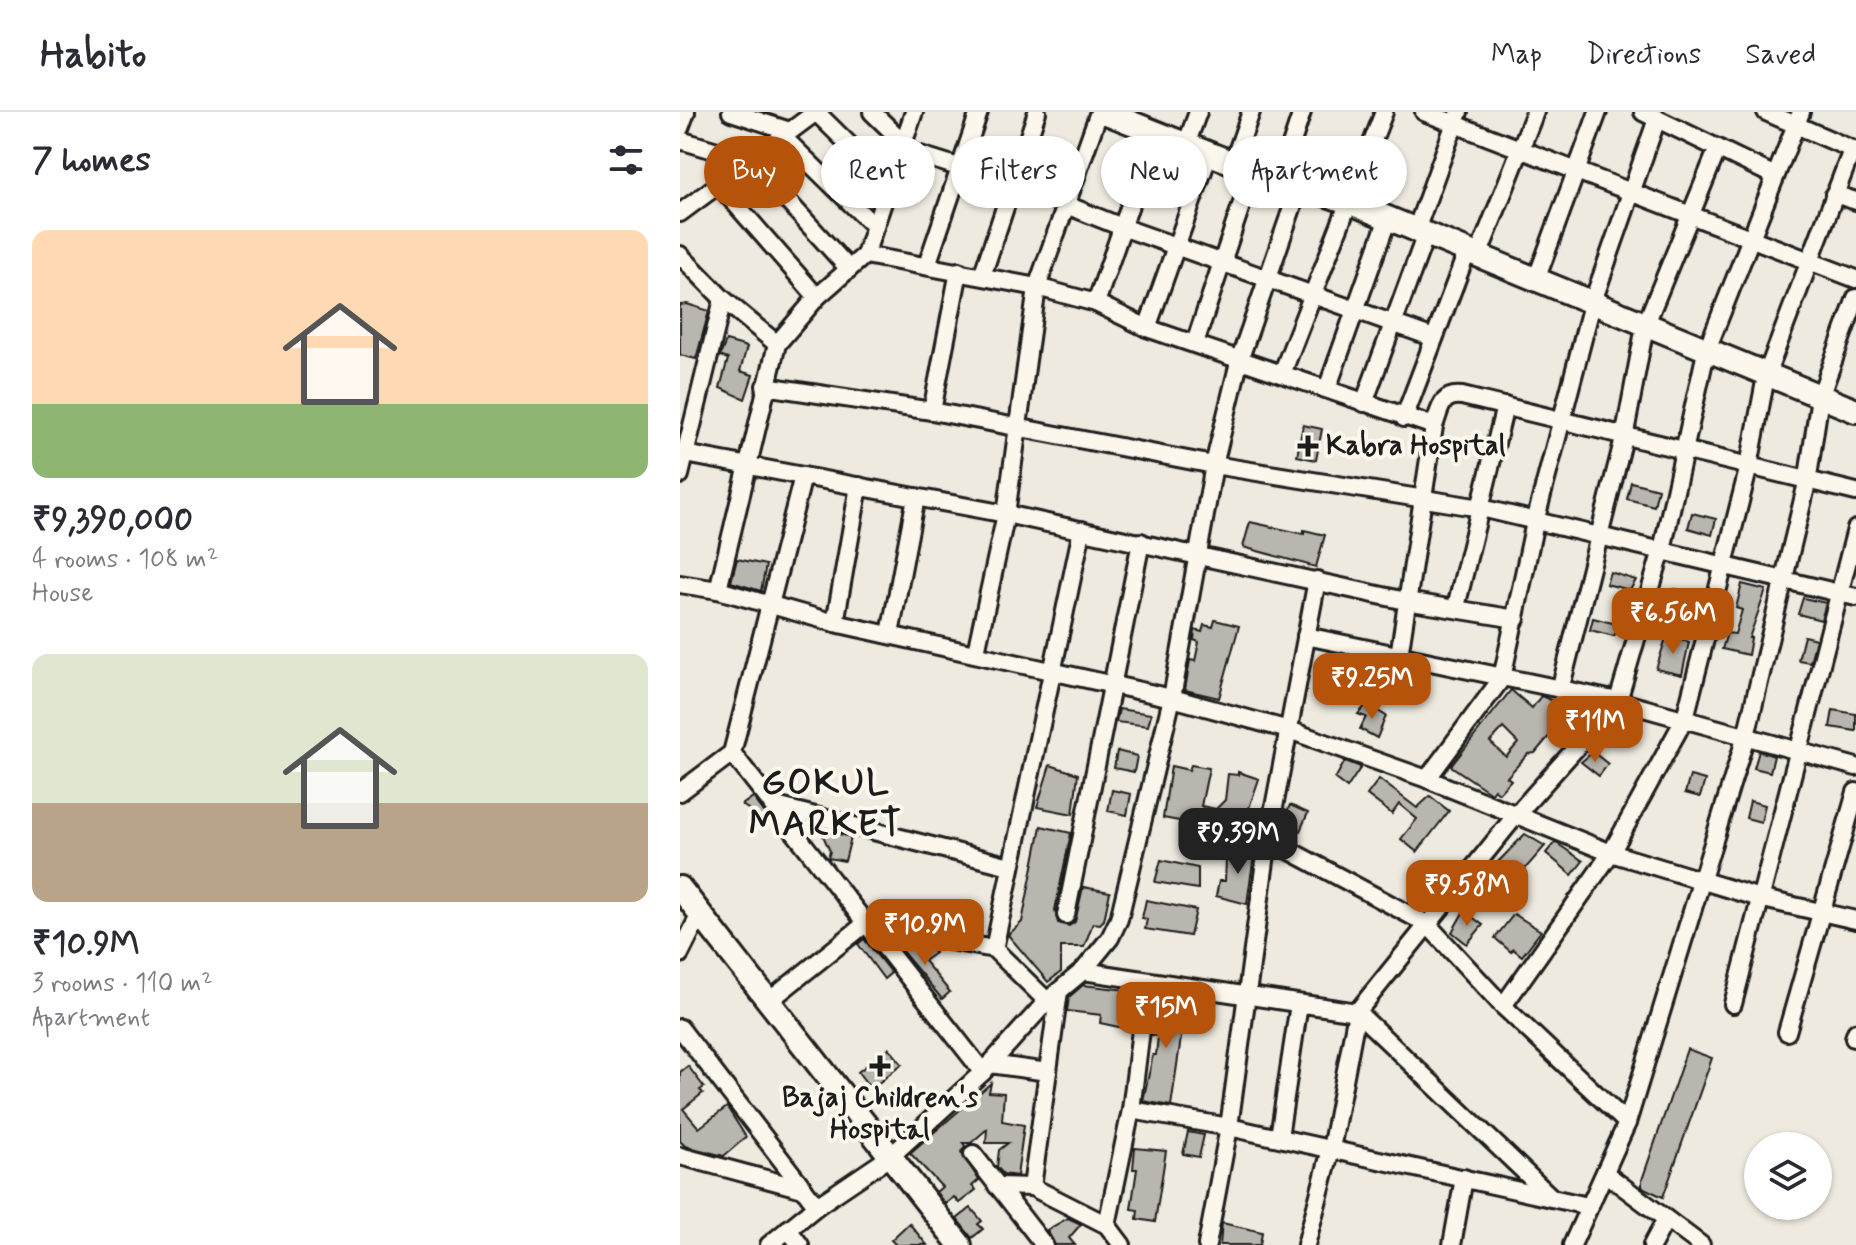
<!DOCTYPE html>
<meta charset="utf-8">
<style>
:root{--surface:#fff;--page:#f2f2f3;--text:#2b2b33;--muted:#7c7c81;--line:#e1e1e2;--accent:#b45309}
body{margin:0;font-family:Mynerve,sans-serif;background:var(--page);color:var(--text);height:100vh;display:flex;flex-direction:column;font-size:30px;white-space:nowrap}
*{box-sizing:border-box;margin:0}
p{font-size:26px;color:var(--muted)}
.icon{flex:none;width:44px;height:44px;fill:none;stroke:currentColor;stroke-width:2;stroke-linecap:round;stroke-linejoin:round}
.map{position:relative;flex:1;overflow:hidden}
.drawer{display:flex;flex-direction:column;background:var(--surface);width:680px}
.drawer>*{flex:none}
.top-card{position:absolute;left:24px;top:24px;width:760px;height:72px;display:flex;gap:16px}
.buttons{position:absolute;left:1064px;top:1020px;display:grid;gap:16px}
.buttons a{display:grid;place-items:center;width:88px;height:88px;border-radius:50%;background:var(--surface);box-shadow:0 2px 6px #0004;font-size:40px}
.price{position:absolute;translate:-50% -68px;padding:0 18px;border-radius:16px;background:var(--accent);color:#fff;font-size:26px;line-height:52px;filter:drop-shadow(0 2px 4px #0008)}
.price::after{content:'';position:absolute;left:50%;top:48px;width:24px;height:18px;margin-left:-12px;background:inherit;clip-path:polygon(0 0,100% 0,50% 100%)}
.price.on{background:#222;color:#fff}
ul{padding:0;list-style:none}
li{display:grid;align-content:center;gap:16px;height:424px;padding:0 32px}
li span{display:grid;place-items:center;height:248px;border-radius:16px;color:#555}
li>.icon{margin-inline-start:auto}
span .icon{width:144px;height:144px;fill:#fffc;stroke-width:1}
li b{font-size:34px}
h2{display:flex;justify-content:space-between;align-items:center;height:96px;padding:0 32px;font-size:34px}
.chip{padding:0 28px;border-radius:36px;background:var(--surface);box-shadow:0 2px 6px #0004;font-size:28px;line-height:72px}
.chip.on{background:var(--accent);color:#fff}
header{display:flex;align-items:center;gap:48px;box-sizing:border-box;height:112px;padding:0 40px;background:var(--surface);border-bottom:2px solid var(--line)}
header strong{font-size:38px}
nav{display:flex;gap:44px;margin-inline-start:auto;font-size:28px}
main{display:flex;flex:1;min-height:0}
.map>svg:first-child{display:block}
</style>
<header>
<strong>Habito</strong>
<nav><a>Map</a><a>Directions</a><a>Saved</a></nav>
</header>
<main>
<section class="drawer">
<h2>7 homes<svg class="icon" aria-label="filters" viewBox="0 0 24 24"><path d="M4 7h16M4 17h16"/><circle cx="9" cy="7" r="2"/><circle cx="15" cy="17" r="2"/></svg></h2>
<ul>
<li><span style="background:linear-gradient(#ffd9b3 70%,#8fb573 0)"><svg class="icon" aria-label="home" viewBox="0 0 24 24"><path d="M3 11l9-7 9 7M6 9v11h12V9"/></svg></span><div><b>₹9,390,000</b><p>4 rooms · 108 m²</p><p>House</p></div></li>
<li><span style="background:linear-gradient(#dfe7d0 60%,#b9a48a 0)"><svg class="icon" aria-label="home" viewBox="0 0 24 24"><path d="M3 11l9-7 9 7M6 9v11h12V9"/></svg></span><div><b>₹10.9M</b><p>3 rooms · 110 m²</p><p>Apartment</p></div></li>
</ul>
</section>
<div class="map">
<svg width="1176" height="1133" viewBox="0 0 1176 1133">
<rect width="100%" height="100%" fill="#eeeadf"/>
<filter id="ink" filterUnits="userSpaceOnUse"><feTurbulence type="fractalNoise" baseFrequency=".0125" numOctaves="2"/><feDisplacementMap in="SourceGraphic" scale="16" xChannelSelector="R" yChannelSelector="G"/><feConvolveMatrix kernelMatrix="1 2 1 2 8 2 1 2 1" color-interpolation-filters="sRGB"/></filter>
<g filter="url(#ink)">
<g fill="#b9b6af" stroke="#1c1c1c" stroke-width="2" fill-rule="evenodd">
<polygon points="7,192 29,199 16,247 0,243 0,193"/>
<polygon points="46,229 67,235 60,259 73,263 65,287 40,276 48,247 40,244"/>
<polygon points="623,313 642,317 636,348 617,344"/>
<polygon points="951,370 978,377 974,394 947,387"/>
<polygon points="1012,401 1036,407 1032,423 1008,416"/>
<polygon points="570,410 624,422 624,418 645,423 636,455 563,435"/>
<polygon points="57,447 86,453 81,479 51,470"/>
<polygon points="930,460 956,468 950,478 926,472"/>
<polygon points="1062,472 1086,478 1069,526 1071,526 1068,543 1042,537 1047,521 1055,522 1062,498 1056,496"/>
<polygon points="995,477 1005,479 1000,501 991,500"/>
<polygon points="1123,486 1146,491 1141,508 1118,502"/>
<polygon points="913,506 940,513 934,524 910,518"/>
<polygon points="535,508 559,514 539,586 505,578 510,548 515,549 519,530 514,528 515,518 522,520 524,513 533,515"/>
<polygon points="987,523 1009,530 1002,563 976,557"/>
<polygon points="1124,524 1136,527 1130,550 1118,548"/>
<path d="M831,578L852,596L861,584L878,591L881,589L892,597L855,641L848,642L827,665L831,668L819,681L814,677L811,681L771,654ZM823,616L838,631L826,645L810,630Z"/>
<polygon points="687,592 706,604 697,626 680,617 686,605 678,602"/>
<polygon points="439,597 471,602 468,614 436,610"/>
<polygon points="1153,598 1176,602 1176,619 1150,615"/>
<polygon points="437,639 457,644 454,660 434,656"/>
<polygon points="1079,639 1094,644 1090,660 1074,656"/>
<polygon points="913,640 928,652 919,664 901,650"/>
<polygon points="665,649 681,655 667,676 655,667"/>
<polygon points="370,653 398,662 393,702 357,695"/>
<polygon points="511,653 529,656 521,694 536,697 545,688 548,662 558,663 558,660 579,667 569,696 549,717 546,719 523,697 520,713 483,706 491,654 509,658"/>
<polygon points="1010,664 1025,668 1020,685 1005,681"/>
<polygon points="699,667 737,696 750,684 769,699 737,740 721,727 737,707 719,692 712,702 687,683"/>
<polygon points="432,678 451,682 447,703 428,699"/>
<polygon points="73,685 84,700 97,716 62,693"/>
<polygon points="1070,689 1085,693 1081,710 1066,706"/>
<polygon points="610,693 628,701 620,719 602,711"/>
<polygon points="361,714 391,721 375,798 378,811 389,814 395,810 403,775 430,780 424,808 420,812 413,811 404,835 381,835 381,860 368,870 328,823 342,810"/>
<polygon points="140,717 171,725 165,749 148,746 150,739"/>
<polygon points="845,722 865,734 838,765 818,750"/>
<polygon points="875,730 903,749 892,763 866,741"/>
<polygon points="564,734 575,735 567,792 536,784 539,769 545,769 546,748"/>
<polygon points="481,748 518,756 518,777 475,770"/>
<polygon points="466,788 516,798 510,824 465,817 467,807 462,806"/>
<polygon points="784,799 803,813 787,832 772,820"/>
<polygon points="834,802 861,819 842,844 833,837 831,840 815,826"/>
<polygon points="184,827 211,861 204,867 178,832"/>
<polygon points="228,832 251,837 255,841 244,849 270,880 262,887 221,838"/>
<polygon points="403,873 455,879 448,917 420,911 421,903 387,899 389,885"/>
<polygon points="496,884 505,885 506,892 491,994 463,989 473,943 476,943 478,924 471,923 477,888 495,888"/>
<polygon points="209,936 222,952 191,977 178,960"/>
<polygon points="1007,937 1032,946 983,1085 962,1075 962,1068"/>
<polygon points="8,954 24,975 20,978 23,981 3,997 19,1016 47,995 66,1025 44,1044 5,1034 0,1029 0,960"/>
<polygon points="311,971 309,980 324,981 322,1009 344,1013 337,1064 323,1062 317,1055 319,1038 328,1031 306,1031 307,1017 291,1031 283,1031 285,1034 281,1040 299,1068 292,1074 296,1078 279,1091 274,1085 265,1092 256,1080 262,1075 230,1041"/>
<polygon points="508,1020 524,1023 519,1045 503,1042"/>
<polygon points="455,1036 486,1039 475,1110 457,1107 458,1098 451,1097 457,1057 453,1057"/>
<polygon points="291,1096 302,1109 298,1112 303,1117 292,1126 277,1107"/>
<polygon points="388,1106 401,1112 389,1126 395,1133 375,1133 367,1118"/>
<polygon points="229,1111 247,1133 216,1133 211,1128"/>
<polygon points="542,1111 582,1120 580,1133 540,1133"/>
</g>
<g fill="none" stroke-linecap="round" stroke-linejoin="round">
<g stroke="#1c1c1c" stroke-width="22">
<g id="minor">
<polyline points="51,0 110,19"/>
<polyline points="136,0 209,72"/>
<polyline points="192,0 223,30"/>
<polyline points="744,0 1176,167"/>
<polyline points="963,0 1095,64"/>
<polyline points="1086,0 1176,39"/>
<polyline points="0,16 6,0"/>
<polyline points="103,25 195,115"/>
<polyline points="0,28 71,49 169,157"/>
<polyline points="506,33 518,0"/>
<polyline points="221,37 333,72 442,115 754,226"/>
<polyline points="553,51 571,0"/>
<polyline points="600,66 622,0"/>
<polyline points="39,73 137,185"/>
<polyline points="1154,82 1176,89"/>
<polyline points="0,101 136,0"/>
<polyline points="736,118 779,0"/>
<polyline points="0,143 43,187 97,232"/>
<polyline points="185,143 357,175 416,191 467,216 754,314"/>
<polyline points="798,144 855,0"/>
<polyline points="247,153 299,0"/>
<polyline points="302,164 357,0"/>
<polyline points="856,168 918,0"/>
<polyline points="416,191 475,21"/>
<polyline points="467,216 529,42"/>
<polyline points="515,231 573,58"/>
<polyline points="603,259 704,0"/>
<polyline points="85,274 252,299 534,353 801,396 1176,485"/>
<polyline points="647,277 708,106"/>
<polyline points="684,291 746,122"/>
<polyline points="252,299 279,159"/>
<polyline points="724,306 787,140"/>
<polyline points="0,341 326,402 726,489 836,507"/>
<polyline points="0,363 43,187"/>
<polyline points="0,472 38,478 155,511 492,586 609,618 747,667 931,741 1083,787 1176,808"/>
<polyline points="38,478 97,232 137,185 185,143 234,0"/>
<polyline points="776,495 825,294"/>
<polyline points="155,511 179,374"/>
<polyline points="210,522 236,385"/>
<polyline points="626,524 938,589 1176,655"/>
<polyline points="296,540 326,402 357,175 419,0"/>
<path d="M719,544L754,314C760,298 761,281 782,284L1176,380"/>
<polyline points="880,578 944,326 965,214 1038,36"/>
<polyline points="52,641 303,960"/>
<polyline points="747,667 822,566 855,410 912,192 977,7"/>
<polyline points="0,680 52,641 123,364"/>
<polyline points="92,693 330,754"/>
<polyline points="588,727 747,812 823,894 947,1011"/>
<polyline points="386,803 461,430"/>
<polyline points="314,837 402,418"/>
<polyline points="0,842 20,802"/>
<polyline points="403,859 677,900 872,1086"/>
<polyline points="89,889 184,813 314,837 367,889"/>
<polyline points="1053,892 1176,417"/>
<polyline points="823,894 931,741 1005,606 1069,354 1086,264 1172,38"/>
<polyline points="0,916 137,1094"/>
<polyline points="1107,920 1176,680"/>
<polyline points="1174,926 1176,920"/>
<polyline points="310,952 368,960"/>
<polyline points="451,998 549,1015 908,1094"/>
<polyline points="599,1025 619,892"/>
<polyline points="293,1042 364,1133"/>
<polyline points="0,1044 123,1077"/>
<polyline points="926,1062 1021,1133"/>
<polyline points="317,1074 352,1075 427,1113 442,1133"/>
<polyline points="352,1075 379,879"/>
<polyline points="427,1113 451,998 467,870"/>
<polyline points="108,1117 120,1133"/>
<polyline points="89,1133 137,1094 211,1044 303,960 367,889 403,859 430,826 439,807 492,586 534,353 560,246 620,73"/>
<polyline points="527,1133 549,1015 588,727 637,468"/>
<polyline points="626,1133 651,1037 677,900 836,703 938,589 982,438 1026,240 1121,0"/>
<polyline points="772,1133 784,1066"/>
<polyline points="892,1133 947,1011 1066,624 1127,371 1140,285 1176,186"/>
<polyline points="972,1133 986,1107"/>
</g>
</g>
<g stroke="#1c1c1c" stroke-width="28">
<g id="major">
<polyline points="424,0 553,51 671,91 1176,299"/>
<polyline points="0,776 280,1133"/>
</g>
</g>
<use href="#minor" stroke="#fbf7ec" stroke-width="16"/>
<use href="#major" stroke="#fbf7ec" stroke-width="22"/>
</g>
</g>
<g fill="#1c1c1c" stroke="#fbf7ec" stroke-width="3">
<path d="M624 322h8v8h8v8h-8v8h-8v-8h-8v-8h8z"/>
<path d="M196 942h8v8h8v8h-8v8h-8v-8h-8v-8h8z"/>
</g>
<g text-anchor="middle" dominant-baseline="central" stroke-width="8" stroke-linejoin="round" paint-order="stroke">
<g font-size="28" font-weight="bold" fill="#1c1c1c" stroke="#fbf7ec" text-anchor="start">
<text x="646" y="334">Kabra Hospital</text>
<text x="200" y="986" text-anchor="middle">Bajaj Children's<tspan x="200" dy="32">Hospital</tspan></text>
</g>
<g font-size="36" font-weight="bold" letter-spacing="2" fill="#1c1c1c" stroke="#fbf7ec">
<text x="146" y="672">GOKUL<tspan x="146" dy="41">MARKET</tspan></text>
</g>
</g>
</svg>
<div class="buttons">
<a><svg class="icon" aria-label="layers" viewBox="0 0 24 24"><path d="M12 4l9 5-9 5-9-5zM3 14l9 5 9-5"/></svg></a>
</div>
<b class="price" style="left:993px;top:544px">₹6.56M</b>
<b class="price" style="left:692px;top:609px">₹9.25M</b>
<b class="price" style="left:915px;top:652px">₹11M</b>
<b class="price on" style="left:558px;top:764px">₹9.39M</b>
<b class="price" style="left:787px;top:816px">₹9.58M</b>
<b class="price" style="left:245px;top:855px">₹10.9M</b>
<b class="price" style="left:486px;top:938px">₹15M</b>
<div class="top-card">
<a class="chip on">Buy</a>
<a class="chip">Rent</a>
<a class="chip">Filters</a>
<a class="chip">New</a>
<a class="chip">Apartment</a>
</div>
</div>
</main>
